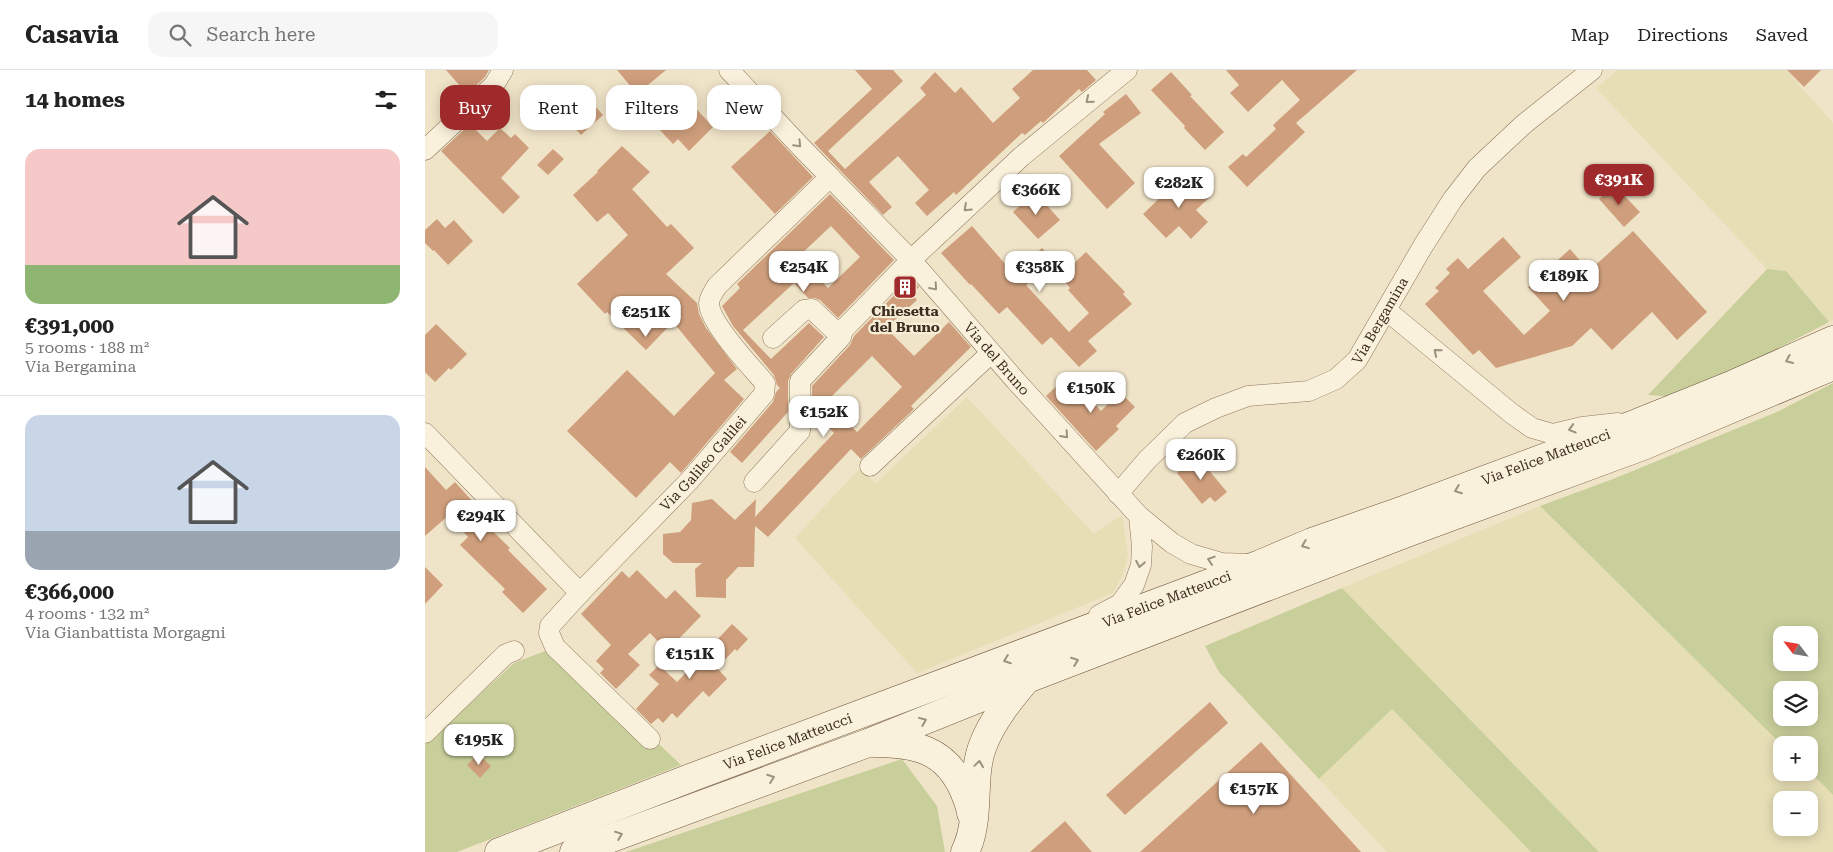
<!DOCTYPE html>
<meta charset="utf-8">
<style>
:root{--surface:#fff;--page:#f6f6f6;--text:#222;--muted:#767676;--line:#e0e0e0;--accent:#9e2a2b}
body{margin:0;font-family:"Roboto Serif",serif;background:var(--page);color:var(--text);height:100vh;display:flex;flex-direction:column;font-size:19px;white-space:nowrap}
*{box-sizing:border-box;margin:0}
p{font-size:16px;color:var(--muted)}
.icon{flex:none;width:28px;height:28px;fill:none;stroke:currentColor;stroke-width:2;stroke-linecap:round;stroke-linejoin:round}
.map{position:relative;flex:1;overflow:hidden}
.sheet{display:flex;flex-direction:column;background:var(--surface);width:425px}
.sheet>*{flex:none}
.top-card{position:absolute;left:15px;top:15px;width:475px;height:45px;display:flex;gap:10px}
.needle{width:32px;rotate:301deg}
.tools{position:absolute;left:1348px;top:556px;display:grid;gap:10px}
.tools a{display:grid;place-items:center;width:45px;height:45px;border-radius:10px;background:var(--surface);box-shadow:0 2px 12px #0003;font-size:25px}
.price{position:absolute;translate:-50% -42px;padding:0 11px;border-radius:10px;background:#fff;color:#222;font-size:16px;line-height:32px;filter:drop-shadow(0 1px 2px #0008)}
.price::after{content:'';position:absolute;left:50%;top:30px;width:15px;height:11px;margin-left:-8px;background:inherit;clip-path:polygon(0 0,100% 0,50% 100%)}
.price.current{background:var(--accent);color:#fff}
ul{padding:0;list-style:none}
li{display:grid;align-content:center;gap:10px;height:265px;padding:0 25px}
li+li{border-top:1px solid var(--line)}
li span{display:grid;place-items:center;height:155px;border-radius:15px;color:#555}
li>.icon{margin-inline-start:auto}
span .icon{width:90px;height:90px;fill:#fffc;stroke-width:1}
li b{font-size:21px}
h2{display:flex;justify-content:space-between;align-items:center;height:60px;padding:0 25px;font-size:21px}
.tag{padding:0 18px;border-radius:15px;background:var(--surface);box-shadow:0 2px 12px #0003;font-size:18px;line-height:45px}
.tag.current{background:var(--accent);color:#fff}
header{display:flex;align-items:center;gap:30px;box-sizing:border-box;height:70px;padding:0 25px;background:var(--surface);border-bottom:1px solid var(--line)}
header strong{font-size:24px}
nav{display:flex;gap:28px;margin-inline-start:auto;font-size:18px}
.search{width:350px;height:45px;background:var(--page);display:flex;align-items:center;gap:12px;box-sizing:border-box;padding:0 18px;border-radius:15px;color:var(--muted);font-size:19px}
main{display:flex;flex:1;min-height:0}
.map>svg:first-child{display:block}
</style>
<header>
<strong>Casavia</strong>
<div class="search"><svg class="icon" aria-label="search" viewBox="0 0 24 24"><circle cx="10" cy="10" r="6"/><path d="M15 15l6 6"/></svg>Search here</div>
<nav><a>Map</a><a>Directions</a><a>Saved</a></nav>
</header>
<main>
<section class="sheet">
<h2>14 homes<svg class="icon" aria-label="filters" viewBox="0 0 24 24"><path d="M4 7h16M4 17h16"/><circle cx="9" cy="7" r="2"/><circle cx="15" cy="17" r="2"/></svg></h2>
<ul>
<li><span style="background:linear-gradient(#f6c9c9 75%,#8fb573 0)"><svg class="icon" aria-label="home" viewBox="0 0 24 24"><path d="M3 11l9-7 9 7M6 9v11h12V9"/></svg></span><div><b>€391,000</b><p>5 rooms · 188 m²</p><p>Via Bergamina</p></div></li>
<li><span style="background:linear-gradient(#c9d6e8 75%,#9aa5b1 0)"><svg class="icon" aria-label="home" viewBox="0 0 24 24"><path d="M3 11l9-7 9 7M6 9v11h12V9"/></svg></span><div><b>€366,000</b><p>4 rooms · 132 m²</p><p>Via Gianbattista Morgagni</p></div></li>
</ul>
</section>
<div class="map">
<svg width="1408" height="782" viewBox="0 0 1408 782">
<rect width="100%" height="100%" fill="#f0e4c8"/>
<g fill="#e6deb5" fill-rule="evenodd">
<polygon points="1193,0 1361,0 1408,53 1408,250 1404,252 1361,201 1342,199 1171,18"/>
<polygon points="542,327 669,464 697,445 703,485 698,505 688,523 492,603 370,468 434,399 451,413"/>
<path d="M1115,436L1357,675L1356,702L1384,701L1408,725V782H1174L917,518ZM1356,730H1384V758H1356Z"/>
<polygon points="967,639 1106,782 962,782 894,709"/>
</g>
<g fill="#c9cf9b" fill-rule="evenodd">
<polygon points="1342,199 1361,201 1404,252 1319,296 1247,327 1223,325"/>
<path d="M1408,313V725L1384,701V675H1357L1115,436L1188,409L1352,342ZM1356,565H1384V592H1356ZM1356,620H1384V648H1356Z"/>
<polygon points="917,518 1174,782 1106,782 967,639 894,709 794,602 780,576"/>
<polygon points="134,579 256,695 32,782 0,782 0,675 89,593 120,581"/>
<polygon points="477,689 512,736 520,782 201,782"/>
</g>
<g fill="#cf9f7d" fill-rule="evenodd">
<polygon points="21,0 64,0 60,7 42,24"/>
<polygon points="192,0 241,0 212,24"/>
<polygon points="430,0 468,0 478,11 403,81 420,99 501,25 495,18 510,2 530,23 536,17 568,53 595,28 587,19 608,0 662,0 671,10 657,22 654,19 618,53 616,51 600,65 597,63 531,125 529,122 502,146 490,133 504,120 473,86 444,112 467,137 458,145 389,73 447,19"/>
<polygon points="801,0 932,0 871,53 880,62 822,117 803,97 818,84 821,87 851,59 848,55 875,30 857,10 823,42 805,23 814,15"/>
<polygon points="1362,0 1396,0 1379,17"/>
<polygon points="746,2 767,25 765,26 799,62 780,80 759,58 760,56 726,20"/>
<polygon points="152,16 178,45 156,65 129,36"/>
<polygon points="701,24 716,43 674,74 710,113 682,139 634,86 680,44 678,42"/>
<polygon points="263,30 288,57 264,81 253,69 248,74 233,58"/>
<polygon points="45,54 62,71 75,58 86,68 90,64 104,78 76,108 95,127 78,144 16,81"/>
<polygon points="345,61 388,107 350,144 306,97"/>
<polygon points="197,76 225,102 207,119 242,157 246,154 269,178 241,204 272,233 274,244 281,258 312,299 299,310 319,329 256,403 245,392 211,428 142,361 202,300 249,346 290,303 248,252 221,280 182,242 180,244 152,214 203,165 183,143 172,152 148,125 173,102 172,101"/>
<polygon points="128,79 139,89 123,105 112,95"/>
<polygon points="761,103 785,127 771,140 783,152 766,169 754,156 741,168 718,144"/>
<polygon points="1189,115 1215,142 1199,157 1174,129"/>
<polygon points="610,122 635,150 613,169 588,142"/>
<path d="M405,124L469,190L413,248L395,230L390,228H383L369,213L318,260L346,289L384,253L399,267L366,304L363,311V342L317,393L305,382L348,332L351,322L355,318L352,315L349,305L308,256L297,236L315,218L312,214ZM406,156L435,187L403,218L373,187Z"/>
<polygon points="12,149 20,158 29,150 48,171 23,195 9,180 8,181 0,173 0,160"/>
<polygon points="547,156 589,204 617,178 628,190 601,215 644,262 664,243 643,220 645,218 635,206 661,182 700,222 698,224 707,234 663,271 672,281 654,297 626,267 617,275 582,237 574,244 546,214 545,215 516,183"/>
<polygon points="1208,161 1282,242 1252,270 1227,242 1187,280 1166,258 1147,276 1071,298 1054,280 1048,285 1000,234 1014,221 1010,218 1025,203 1021,199 1033,188 1043,199 1078,167 1096,187 1058,221 1099,265 1125,241 1103,217 1145,179 1164,201"/>
<path d="M486,208L494,217L487,224L492,230L461,258L489,286L524,252L546,277L486,336L489,339L436,389L426,379L343,467L330,456L329,497H313L301,510V528L271,527L270,499L277,493H248L238,484V464L255,462L266,450L267,433L287,429L310,450L331,429L330,447L409,363L387,340V316L425,275L429,266ZM447,286L477,317L432,362L402,331Z"/>
<polygon points="11,254 42,284 26,300 24,298 10,312 0,302 0,265"/>
<polygon points="638,310 662,335 667,331 676,341 695,322 710,337 691,356 694,359 671,381 621,326"/>
<polygon points="772,386 802,422 790,432 785,427 777,434 752,403"/>
<polygon points="0,397 21,420 30,412 49,433 44,438 85,478 83,480 122,519 98,543 77,522 80,519 35,475 43,467 24,445 0,466"/>
<polygon points="0,497 18,515 0,534"/>
<polygon points="212,500 241,529 250,520 276,546 242,581 225,563 203,584 215,595 191,619 175,603 179,599 171,591 186,575 156,544 197,501 204,508"/>
<polygon points="307,554 323,569 312,581 310,579 292,598 302,609 284,627 278,621 252,648 247,643 238,653 233,648 226,654 211,639 234,614 224,605 234,595 252,612"/>
<polygon points="785,632 803,653 700,745 681,725"/>
<polygon points="836,672 936,782 715,782"/>
<polygon points="53,684 66,696 55,708 42,695"/>
<polygon points="640,751 667,782 605,782"/>
</g>
<g fill="none" stroke-linecap="round" stroke-linejoin="round">
<g stroke="#8d765c" stroke-width="21">
<g id="street">
<path id="s1" d="M304,0L373,74L486,190L591,311L714,446L747,473L766,484L797,493L825,494"/>
<polyline points="0,80 69,15 78,0"/>
<polyline points="961,240 1086,343 1107,358 1128,364 1157,357 1193,353"/>
<polyline points="348,268 379,240 387,239 408,259 418,260 486,190 597,86 702,0"/>
<polyline points="0,363 155,523"/>
<polyline points="445,396 566,283"/>
<polyline points="329,412 375,361 375,311 416,267 418,260"/>
<path id="s2" d="M693,424L722,390L760,353L791,338L823,326L884,321L911,309L932,290L998,176L1028,129L1052,98L1099,54L1167,0"/>
<polyline points="674,545 695,534 709,515 716,495 717,477 714,446"/>
<polyline points="0,663 81,584 89,581"/>
<path id="s3" d="M225,669L130,577L124,563L125,556L155,523L265,410L339,324L340,313C326,297 284,253 284,233C284,228 289,221 292,216L405,107"/>
</g>
</g>
<g stroke="#6f573f" stroke-width="29">
<g id="secondary">
<path d="M449,673C490,673 521,679 539,721C542,728 545,735 546,743"/>
<path id="s4" d="M74,782L273,705L835,494L887,472L976,441L1212,353L1304,316L1408,270"/>
<polyline points="149,782 443,673 602,609 982,463 1218,376 1408,296"/>
<path d="M540,782C557,747 545,708 558,675C567,651 585,629 601,610"/>
</g>
</g>
<use href="#street" stroke="#faf1dc" stroke-width="20"/>
<use href="#secondary" stroke="#faf1dc" stroke-width="28"/>
</g>
<defs><path id="oneway-chevron" d="M-2-3.5L2.5 0L-2 3.5" fill="none" stroke-width="1.6" stroke-linecap="round" stroke-linejoin="round" transform="scale(1.25)"/></defs>
<g stroke="#9c907e">
<use href="#oneway-chevron" transform="translate(664 30) rotate(140)"/>
<use href="#oneway-chevron" transform="translate(373 74) rotate(46)"/>
<use href="#oneway-chevron" transform="translate(542 138) rotate(137)"/>
<use href="#oneway-chevron" transform="translate(509 217) rotate(49)"/>
<use href="#oneway-chevron" transform="translate(1012 282) rotate(-140)"/>
<use href="#oneway-chevron" transform="translate(1364 290) rotate(157)"/>
<use href="#oneway-chevron" transform="translate(1147 359) rotate(164)"/>
<use href="#oneway-chevron" transform="translate(640 365) rotate(48)"/>
<use href="#oneway-chevron" transform="translate(1033 420) rotate(159)"/>
<use href="#oneway-chevron" transform="translate(880 475) rotate(158)"/>
<use href="#oneway-chevron" transform="translate(786 490) rotate(-162)"/>
<use href="#oneway-chevron" transform="translate(715 494) rotate(101)"/>
<use href="#oneway-chevron" transform="translate(582 590) rotate(160)"/>
<use href="#oneway-chevron" transform="translate(650 591) rotate(-21)"/>
<use href="#oneway-chevron" transform="translate(498 651) rotate(-22)"/>
<use href="#oneway-chevron" transform="translate(554 694) rotate(-82)"/>
<use href="#oneway-chevron" transform="translate(346 708) rotate(-20)"/>
<use href="#oneway-chevron" transform="translate(194 765) rotate(-21)"/>
</g>
<defs>
<g id="building-square" transform="scale(1.25)"><rect x="-9" y="-9" width="18" height="18" rx="4" fill="#9e2a2b" stroke="#f7eed8"/><path d="M-4-6H4V6H1V3H-1V6H-4ZM-2.5-4.3h1.7v1.8h-1.7ZM.8-4.3h1.7v1.8H.8ZM-2.5-1h1.7V.8h-1.7ZM.8-1h1.7V.8H.8Z" fill="#fff"/></g>
</defs>
<g fill-rule="evenodd">
<use href="#building-square" x="480" y="217"/>
</g>
<g text-anchor="middle" dominant-baseline="central" stroke-width="4.5" stroke-linejoin="round" paint-order="stroke">
<g font-size="14" font-weight="bold" fill="#3d2e20" stroke="#f7eed8">
<text x="480" y="241">Chiesetta<tspan x="480" dy="16">del Bruno</tspan></text>
</g>
<g font-size="14" fill="#3d2e20" stroke="#f7eed8">
<text stroke="none"><textPath href="#s2" startOffset="331">Via Bergamina</textPath></text>
<text stroke="none"><textPath href="#s1" startOffset="394">Via del Bruno</textPath></text>
<text stroke="none"><textPath href="#s4" startOffset="1119">Via Felice Matteucci</textPath></text>
<text stroke="none"><textPath href="#s3" startOffset="378">Via Galileo Galilei</textPath></text>
<text stroke="none"><textPath href="#s4" startOffset="714">Via Felice Matteucci</textPath></text>
<text stroke="none"><textPath href="#s4" startOffset="309">Via Felice Matteucci</textPath></text>
</g>
</g>
</svg>
<div class="tools">
<a><svg class="needle" viewBox="-14 -14 28 28"><path d="M0-13l5 13h-10z" fill="#e53935"/><path d="M0 13l5-13h-10z" fill="#767676"/></svg></a>
<a><svg class="icon" aria-label="layers" viewBox="0 0 24 24"><path d="M12 4l9 5-9 5-9-5zM3 14l9 5 9-5"/></svg></a>
<a>+</a>
<a>−</a>
</div>
<b class="price current" style="left:1194px;top:136px">€391K</b>
<b class="price" style="left:754px;top:139px">€282K</b>
<b class="price" style="left:611px;top:146px">€366K</b>
<b class="price" style="left:379px;top:223px">€254K</b>
<b class="price" style="left:615px;top:223px">€358K</b>
<b class="price" style="left:1139px;top:232px">€189K</b>
<b class="price" style="left:221px;top:268px">€251K</b>
<b class="price" style="left:666px;top:344px">€150K</b>
<b class="price" style="left:399px;top:368px">€152K</b>
<b class="price" style="left:776px;top:411px">€260K</b>
<b class="price" style="left:56px;top:472px">€294K</b>
<b class="price" style="left:265px;top:610px">€151K</b>
<b class="price" style="left:54px;top:696px">€195K</b>
<b class="price" style="left:829px;top:745px">€157K</b>
<div class="top-card">
<a class="tag current">Buy</a>
<a class="tag">Rent</a>
<a class="tag">Filters</a>
<a class="tag">New</a>
</div>
</div>
</main>
